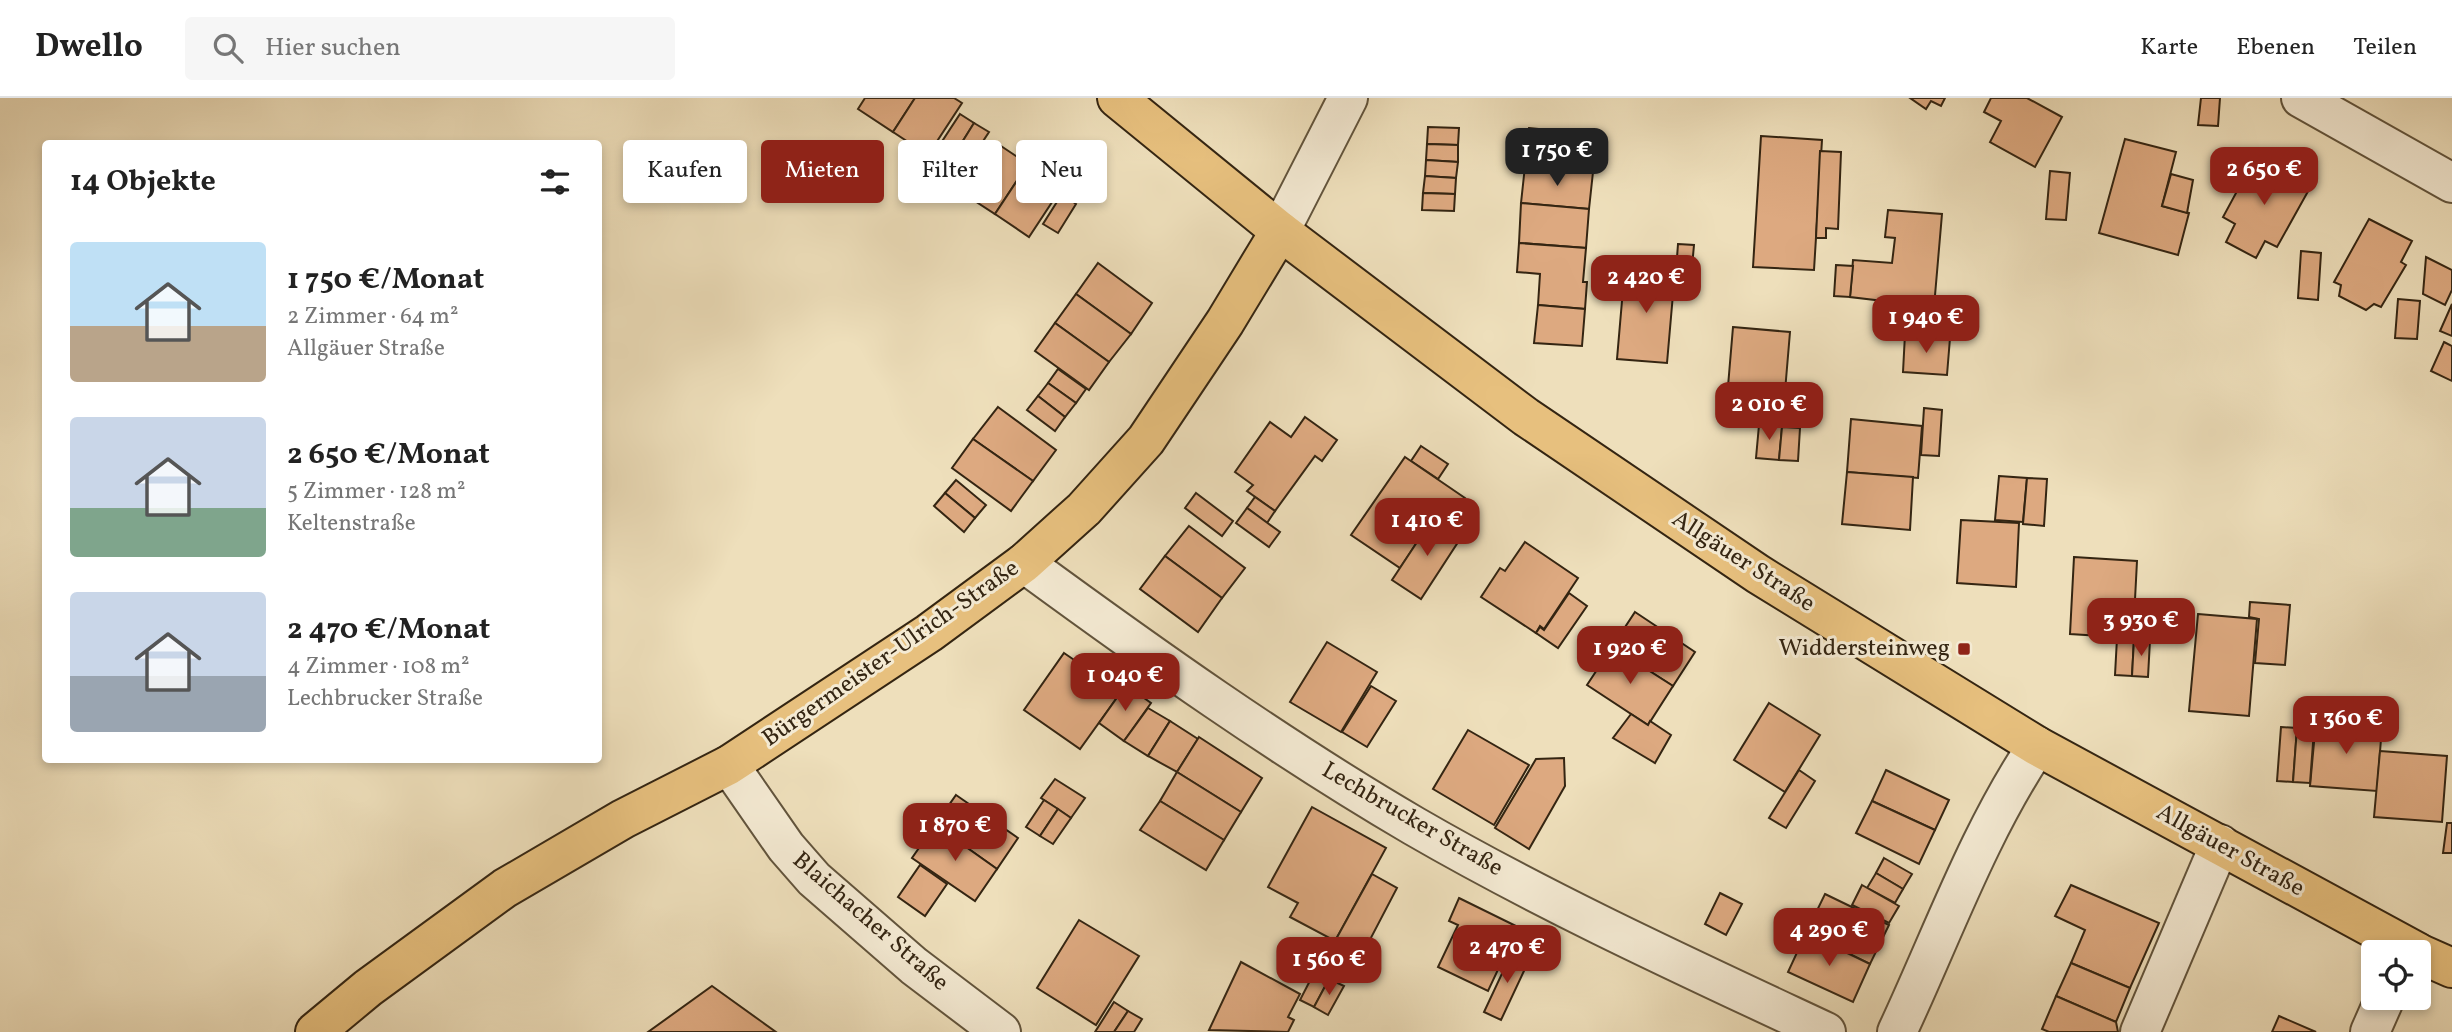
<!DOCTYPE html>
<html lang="de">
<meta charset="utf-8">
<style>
:root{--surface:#fff;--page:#f6f6f6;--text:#222;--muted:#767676;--line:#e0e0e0;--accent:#8f2418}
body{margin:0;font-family:Vollkorn,serif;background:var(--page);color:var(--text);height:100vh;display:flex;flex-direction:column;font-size:26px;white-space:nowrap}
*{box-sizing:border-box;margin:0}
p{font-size:23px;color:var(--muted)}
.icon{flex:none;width:38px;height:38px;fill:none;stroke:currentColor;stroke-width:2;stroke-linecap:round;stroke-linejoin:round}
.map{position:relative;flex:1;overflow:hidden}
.sheet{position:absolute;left:42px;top:42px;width:560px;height:623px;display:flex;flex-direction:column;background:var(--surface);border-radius:7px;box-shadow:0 4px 10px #0003}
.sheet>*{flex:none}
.guide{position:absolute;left:623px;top:42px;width:665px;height:63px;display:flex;gap:14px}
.controls{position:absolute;left:2361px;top:842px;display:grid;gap:14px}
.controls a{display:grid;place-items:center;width:70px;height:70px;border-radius:7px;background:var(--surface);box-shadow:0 4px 10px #0003;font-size:35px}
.price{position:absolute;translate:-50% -60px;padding:0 16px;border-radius:14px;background:var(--accent);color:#fff;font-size:23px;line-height:46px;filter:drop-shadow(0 2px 4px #0008)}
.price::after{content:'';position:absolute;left:50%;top:42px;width:21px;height:16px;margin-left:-10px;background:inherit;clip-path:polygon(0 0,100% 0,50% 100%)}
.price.on{background:#222;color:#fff}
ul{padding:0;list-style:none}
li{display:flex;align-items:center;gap:21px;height:175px;padding:0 28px}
li span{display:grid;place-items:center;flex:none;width:196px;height:140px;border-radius:7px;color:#555}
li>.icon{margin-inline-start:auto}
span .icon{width:84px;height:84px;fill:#fffc;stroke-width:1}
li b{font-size:30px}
h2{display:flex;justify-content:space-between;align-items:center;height:84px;padding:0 28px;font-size:30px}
.tag{padding:0 24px;border-radius:7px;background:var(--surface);box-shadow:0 4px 10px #0003;font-size:24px;line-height:63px}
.tag.on{background:var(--accent);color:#fff}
header{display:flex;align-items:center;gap:42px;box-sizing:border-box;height:98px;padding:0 35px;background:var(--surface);border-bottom:2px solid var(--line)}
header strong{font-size:33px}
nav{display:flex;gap:38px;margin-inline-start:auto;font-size:24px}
.search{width:490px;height:63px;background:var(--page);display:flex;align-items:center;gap:18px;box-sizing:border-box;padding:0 24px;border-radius:7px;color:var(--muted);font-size:26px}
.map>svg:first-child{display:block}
</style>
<header>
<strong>Dwello</strong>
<div class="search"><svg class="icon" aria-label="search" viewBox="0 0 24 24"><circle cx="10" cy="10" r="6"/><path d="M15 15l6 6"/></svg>Hier suchen</div>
<nav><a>Karte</a><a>Ebenen</a><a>Teilen</a></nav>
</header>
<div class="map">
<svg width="2452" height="934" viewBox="0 0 2452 934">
<rect width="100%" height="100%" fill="#eedfbb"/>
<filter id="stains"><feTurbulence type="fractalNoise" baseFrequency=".00286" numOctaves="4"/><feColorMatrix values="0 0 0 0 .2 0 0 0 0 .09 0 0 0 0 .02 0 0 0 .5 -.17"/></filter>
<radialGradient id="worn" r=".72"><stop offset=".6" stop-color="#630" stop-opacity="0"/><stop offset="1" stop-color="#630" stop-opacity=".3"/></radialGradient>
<g fill="#dda980" stroke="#342512" stroke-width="2">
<polygon points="865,0 915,0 893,34 858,11"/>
<polygon points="915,0 954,0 962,5 928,57 893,34"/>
<polygon points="1910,0 1945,0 1941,8 1931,3 1926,11"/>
<polygon points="1991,0 2027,0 2062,19 2035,69 1990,44 2001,23 1984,14"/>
<polygon points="2201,0 2220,0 2218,28 2198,27"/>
<polygon points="960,16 974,25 956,54 941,45"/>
<polygon points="974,25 989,34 970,63 956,54"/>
<polygon points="1428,29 1459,30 1458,47 1427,46"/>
<polygon points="1529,30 1596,37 1593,74 1525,68"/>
<polygon points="1761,38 1822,42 1814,172 1753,169"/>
<polygon points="2125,41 2176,54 2162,108 2189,115 2178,157 2099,135"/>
<polygon points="995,44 1028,66 995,116 961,94"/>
<polygon points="1427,46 1458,47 1458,64 1426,62"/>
<polygon points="1820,53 1841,54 1838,131 1826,130 1826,140 1816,140"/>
<polygon points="2256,58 2311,88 2277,149 2265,143 2256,160 2226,144 2235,126 2223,119"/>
<polygon points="1426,62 1458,64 1456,80 1425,78"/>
<polygon points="1028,66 1062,89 1029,139 995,116"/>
<polygon points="1525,68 1593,74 1589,111 1521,105"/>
<polygon points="2050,73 2070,75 2066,122 2046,121"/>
<polygon points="2171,76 2193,82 2187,115 2162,108"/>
<polygon points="1425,78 1456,80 1455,96 1423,95"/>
<polygon points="1423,95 1455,96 1454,113 1422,112"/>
<polygon points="1062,96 1076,106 1058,135 1043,126"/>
<polygon points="1521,105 1589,111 1586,150 1519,145"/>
<polygon points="1888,112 1942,116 1934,209 1850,199 1853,162 1892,165 1895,140 1885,139"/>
<polygon points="2369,121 2412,143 2401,164 2406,167 2381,209 2374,206 2366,212 2339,198 2341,187 2334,184"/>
<polygon points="1519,145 1586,150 1583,184 1587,184 1585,211 1538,207 1540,176 1517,174"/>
<polygon points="1678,146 1694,147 1689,201 1674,200"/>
<polygon points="2301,153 2321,155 2318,202 2298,200"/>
<polygon points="2426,159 2452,172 2452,192 2445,207 2423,196"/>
<polygon points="1098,165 1152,205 1131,236 1076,196"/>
<polygon points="1836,167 1853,168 1850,199 1834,198"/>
<polygon points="1625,168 1675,173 1667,265 1617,261"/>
<polygon points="1076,196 1131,236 1109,264 1055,225"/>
<polygon points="2398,201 2420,203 2417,241 2395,240"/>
<polygon points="1908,206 1934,208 1933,219 1918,218 1916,237 1905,236"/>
<polygon points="2452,206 2452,238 2440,233"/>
<polygon points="1538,207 1585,211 1582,248 1534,245"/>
<polygon points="1918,218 1952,221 1950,240 1916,237"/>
<polygon points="1055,225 1109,264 1089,292 1035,253"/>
<polygon points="1733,229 1790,234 1782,329 1725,324"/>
<polygon points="1905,236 1950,240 1947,277 1903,274"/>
<polygon points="2444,244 2452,248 2452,283 2431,273"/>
<polygon points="1058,271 1086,291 1076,305 1048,285"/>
<polygon points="1048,285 1076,305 1065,319 1038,298"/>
<polygon points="1038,298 1065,319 1055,333 1027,312"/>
<polygon points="998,309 1056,352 1033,383 973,341"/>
<polygon points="1784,309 1802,310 1800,330 1782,329"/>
<polygon points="1924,310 1942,312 1939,358 1921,357"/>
<polygon points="1305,319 1337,342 1322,363 1315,358 1275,413 1247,393 1253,387 1235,374 1270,324 1291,339"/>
<polygon points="1851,321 1922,328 1918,380 1847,374"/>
<polygon points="1759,327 1782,329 1779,362 1756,360"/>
<polygon points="1782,329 1800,330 1798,363 1779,362"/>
<polygon points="973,341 1033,383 1011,413 952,370"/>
<polygon points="1421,348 1448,366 1438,381 1411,363"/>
<polygon points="1405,359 1465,400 1447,429 1433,420 1400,470 1351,437"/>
<polygon points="1847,374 1913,379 1910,432 1842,426"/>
<polygon points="1999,378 2027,380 2023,424 1995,422"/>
<polygon points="2027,380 2047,381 2044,428 2023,426"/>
<polygon points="956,382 986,407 975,420 945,395"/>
<polygon points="945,395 975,420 964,434 934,408"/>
<polygon points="1196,395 1233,423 1222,438 1185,410"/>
<polygon points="1255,399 1275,413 1267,425 1247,410"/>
<polygon points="1247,410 1280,434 1269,449 1236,425"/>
<polygon points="1433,420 1462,438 1421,501 1392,482"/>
<polygon points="1961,422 2019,425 2016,489 1957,485"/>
<polygon points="1189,428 1245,470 1222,500 1165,458"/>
<polygon points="1525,444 1578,480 1544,531 1540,528 1536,535 1481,499 1500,470 1505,473"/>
<polygon points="1165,458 1222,500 1198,534 1140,491"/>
<polygon points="2074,459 2137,463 2133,540 2070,536"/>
<polygon points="1569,495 1587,508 1558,550 1536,535 1540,529 1544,532"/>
<polygon points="2250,504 2290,507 2285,567 2255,565 2259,521 2249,519"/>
<polygon points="1635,514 1695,554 1673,588 1612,549"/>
<polygon points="2198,516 2257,521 2249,618 2189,613"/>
<polygon points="2117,540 2134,541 2132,578 2115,577"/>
<polygon points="2134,541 2150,542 2148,579 2132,578"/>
<polygon points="1327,544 1377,574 1341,634 1290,604"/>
<polygon points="1612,549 1673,588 1648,627 1587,587"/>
<polygon points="1064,555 1121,594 1080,651 1024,612"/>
<polygon points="1126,587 1151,605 1124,643 1099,625"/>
<polygon points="1371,588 1396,603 1367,649 1342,634"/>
<polygon points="1769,605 1820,637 1785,694 1734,662"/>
<polygon points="1148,610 1170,623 1148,658 1124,643"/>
<polygon points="1631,616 1648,627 1650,623 1671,637 1655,665 1613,640"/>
<polygon points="1170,623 1198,641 1177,674 1148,658"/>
<polygon points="2316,623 2382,628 2377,693 2310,688"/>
<polygon points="2281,629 2297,630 2293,684 2277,683"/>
<polygon points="2297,630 2314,632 2310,685 2293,684"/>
<polygon points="1468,632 1529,667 1494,727 1433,691"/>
<polygon points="1199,639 1262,680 1241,714 1177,674"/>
<polygon points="2380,653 2447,658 2442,724 2374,719"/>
<polygon points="1564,660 1565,688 1529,751 1495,730 1536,661"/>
<polygon points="1799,672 1815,683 1786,730 1769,720"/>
<polygon points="1886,672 1949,702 1935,732 1872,703"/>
<polygon points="1177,674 1241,714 1224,742 1160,703"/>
<polygon points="1055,681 1085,700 1071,720 1041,700"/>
<polygon points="956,697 1018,740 997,771 935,727"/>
<polygon points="1044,702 1058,711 1040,738 1026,729"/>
<polygon points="1160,703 1224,742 1206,772 1140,732"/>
<polygon points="1872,703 1935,732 1919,766 1856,735"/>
<polygon points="1312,709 1386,750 1335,843 1290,819 1298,805 1268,789"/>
<polygon points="1058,711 1071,720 1053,746 1040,738"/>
<polygon points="2447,725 2452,725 2452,755 2443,755"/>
<polygon points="935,727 997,771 975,803 912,760"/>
<polygon points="1884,760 1912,776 1903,791 1876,775"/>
<polygon points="920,767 947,786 925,818 898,799"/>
<polygon points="1876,775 1903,791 1895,805 1867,790"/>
<polygon points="1372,776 1397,790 1362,857 1335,843"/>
<polygon points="1862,787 1899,808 1889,825 1852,807"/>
<polygon points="2071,787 2159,825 2130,890 2071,865 2085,832 2055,818"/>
<polygon points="1720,795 1742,806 1726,837 1705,826"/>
<polygon points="1825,796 1889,827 1870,866 1806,835"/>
<polygon points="1459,800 1518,829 1488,893 1438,869 1458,827 1449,823"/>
<polygon points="1079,822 1139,858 1096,927 1037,890"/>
<polygon points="1806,835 1870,866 1853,904 1788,874"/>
<polygon points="1513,852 1530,860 1501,922 1484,914"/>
<polygon points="1241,864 1300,896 1288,919 1294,922 1288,934 1209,932"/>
<polygon points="2071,865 2130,890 2116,924 2056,898"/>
<polygon points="1315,873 1329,881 1314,909 1300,902"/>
<polygon points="1329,881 1344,888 1328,917 1314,909"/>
<polygon points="712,888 776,934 648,934"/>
<polygon points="2056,898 2116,924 2118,934 2049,934 2042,931"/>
<polygon points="1114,904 1128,913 1114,934 1095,934"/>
<polygon points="1128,913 1142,921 1134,934 1114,934"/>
<polygon points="2279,918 2316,934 2272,934"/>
</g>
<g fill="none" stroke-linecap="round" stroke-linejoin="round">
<g stroke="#62543c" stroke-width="42">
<g id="minor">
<polyline points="2301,0 2452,85"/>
<polyline points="1280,133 1348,0"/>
<path d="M1024,465C1151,558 1279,649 1414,728C1547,805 1687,869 1826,934"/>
<polyline points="729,667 786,749 814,781 914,868 1001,934"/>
<path d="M1897,934C1942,838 1978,736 2037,648"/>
<polyline points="2140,934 2220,746"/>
<polyline points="2370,934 2385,900"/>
</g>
</g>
<g stroke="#342512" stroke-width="42">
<g id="major">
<polyline points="1117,0 1280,133 1526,319 1758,476 2037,648 2417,854"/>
<polyline points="2418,855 2452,870"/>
<polyline points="315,934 368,890 505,790 623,721 729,667 929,535 1024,465 1084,411 1146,342 1225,224 1280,133"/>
</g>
</g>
<use href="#minor" stroke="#f4ead3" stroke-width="38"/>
<use href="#major" stroke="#e7c07e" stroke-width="38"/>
</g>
<rect fill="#8f2418" stroke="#f4ead3" stroke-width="2.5" x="1957" y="544" width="14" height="14" rx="3.5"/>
<g text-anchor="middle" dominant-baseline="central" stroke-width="6" stroke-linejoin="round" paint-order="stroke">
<g font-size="24" fill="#342512" stroke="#f4ead3">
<text transform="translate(1743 464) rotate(33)">Allgäuer Straße</text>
<text transform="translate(891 556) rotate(-35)">Bürgermeister-Ulrich-Straße</text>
<text transform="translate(1412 722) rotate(30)">Lechbrucker Straße</text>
<text transform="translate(2230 753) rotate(29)">Allgäuer Straße</text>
<text transform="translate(870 824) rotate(41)">Blaichacher Straße</text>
</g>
<g font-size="24" fill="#342512" stroke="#f4ead3" text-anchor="end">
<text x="1950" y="551">Widdersteinweg</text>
</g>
</g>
<rect width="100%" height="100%" filter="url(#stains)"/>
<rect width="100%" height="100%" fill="url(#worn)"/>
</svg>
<div class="controls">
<a><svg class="icon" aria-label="locate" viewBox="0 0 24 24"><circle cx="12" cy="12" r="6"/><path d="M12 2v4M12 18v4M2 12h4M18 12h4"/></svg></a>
</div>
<b class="price on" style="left:1557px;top:90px">1 750 €</b>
<b class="price" style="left:2264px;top:109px">2 650 €</b>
<b class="price" style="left:1646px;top:217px">2 420 €</b>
<b class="price" style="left:1926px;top:257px">1 940 €</b>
<b class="price" style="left:1769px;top:344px">2 010 €</b>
<b class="price" style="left:1427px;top:460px">1 410 €</b>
<b class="price" style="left:2141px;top:560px">3 930 €</b>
<b class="price" style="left:1630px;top:588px">1 920 €</b>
<b class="price" style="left:1125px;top:615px">1 040 €</b>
<b class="price" style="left:2346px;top:658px">1 360 €</b>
<b class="price" style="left:955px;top:765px">1 870 €</b>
<b class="price" style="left:1829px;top:870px">4 290 €</b>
<b class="price" style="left:1507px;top:887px">2 470 €</b>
<b class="price" style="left:1329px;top:899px">1 560 €</b>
<div class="guide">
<a class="tag">Kaufen</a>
<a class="tag on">Mieten</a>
<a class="tag">Filter</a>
<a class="tag">Neu</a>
</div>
<section class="sheet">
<h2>14 Objekte<svg class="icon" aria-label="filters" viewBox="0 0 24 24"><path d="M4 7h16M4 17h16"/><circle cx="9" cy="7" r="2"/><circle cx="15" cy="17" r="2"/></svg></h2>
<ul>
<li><span style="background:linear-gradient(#bfe0f5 60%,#b9a48a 0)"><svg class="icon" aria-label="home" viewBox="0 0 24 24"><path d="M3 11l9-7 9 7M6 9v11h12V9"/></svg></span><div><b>1 750 €/Monat</b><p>2 Zimmer · 64 m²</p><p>Allgäuer Straße</p></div></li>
<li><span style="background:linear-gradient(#c9d6e8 65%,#7fa58c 0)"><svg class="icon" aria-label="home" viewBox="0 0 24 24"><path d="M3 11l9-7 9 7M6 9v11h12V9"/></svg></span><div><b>2 650 €/Monat</b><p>5 Zimmer · 128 m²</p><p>Keltenstraße</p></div></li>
<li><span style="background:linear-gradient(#c9d6e8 60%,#9aa5b1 0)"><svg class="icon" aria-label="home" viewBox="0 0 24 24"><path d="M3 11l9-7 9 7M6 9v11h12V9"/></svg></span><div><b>2 470 €/Monat</b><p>4 Zimmer · 108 m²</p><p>Lechbrucker Straße</p></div></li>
</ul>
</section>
</div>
